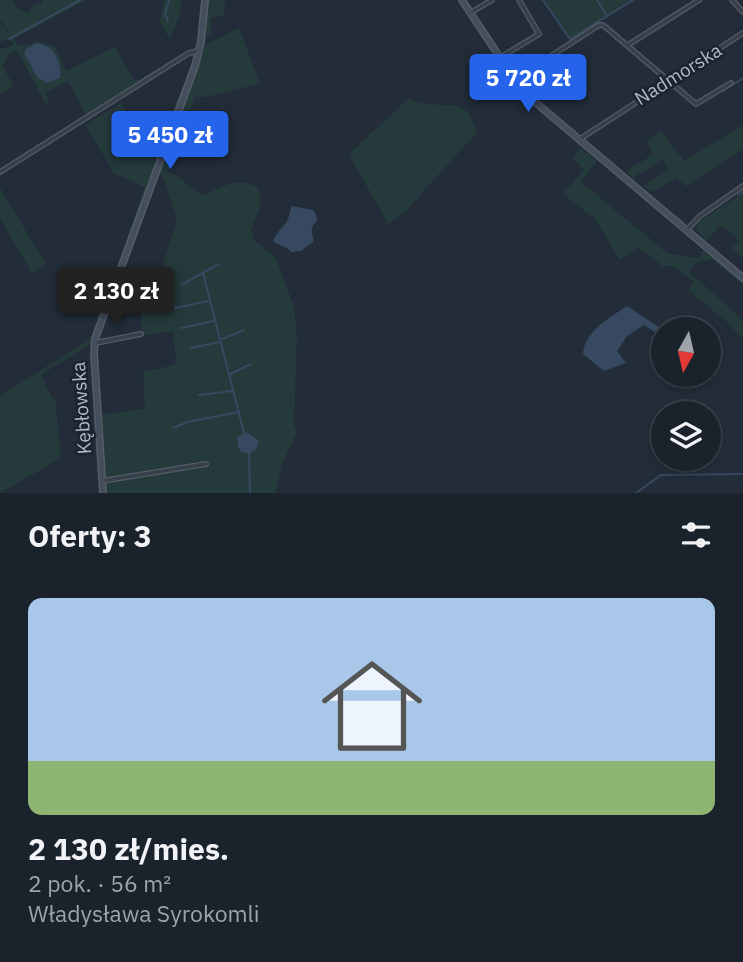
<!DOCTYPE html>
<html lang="pl">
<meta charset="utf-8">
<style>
:root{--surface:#1a222b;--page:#232a33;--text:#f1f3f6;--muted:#9fa4a9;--line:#383f47;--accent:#2563eb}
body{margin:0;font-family:"IBM Plex Sans",sans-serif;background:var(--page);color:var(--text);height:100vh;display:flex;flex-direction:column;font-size:26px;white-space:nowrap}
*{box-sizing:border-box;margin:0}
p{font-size:23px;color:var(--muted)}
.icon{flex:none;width:38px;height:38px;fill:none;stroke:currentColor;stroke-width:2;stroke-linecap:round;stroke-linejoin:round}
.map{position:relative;height:493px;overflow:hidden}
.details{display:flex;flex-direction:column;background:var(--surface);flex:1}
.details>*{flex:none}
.needle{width:46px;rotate:188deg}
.controls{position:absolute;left:651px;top:317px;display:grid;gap:14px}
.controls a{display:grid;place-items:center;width:70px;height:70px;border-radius:50%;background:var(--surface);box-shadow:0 4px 10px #0003,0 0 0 2px var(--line);font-size:35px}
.price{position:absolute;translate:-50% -60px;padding:0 16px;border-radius:7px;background:var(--accent);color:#fff;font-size:23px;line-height:46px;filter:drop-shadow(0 2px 4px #0008)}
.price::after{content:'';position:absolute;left:50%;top:42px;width:21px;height:16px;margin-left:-10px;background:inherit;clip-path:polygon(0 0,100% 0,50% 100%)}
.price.current{background:#222;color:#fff}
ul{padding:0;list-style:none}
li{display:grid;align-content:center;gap:14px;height:371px;padding:0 28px}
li+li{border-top:2px solid var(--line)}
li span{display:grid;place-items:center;height:217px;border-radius:14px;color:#555}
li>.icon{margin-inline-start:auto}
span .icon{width:126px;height:126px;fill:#fffc;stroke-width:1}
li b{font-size:30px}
h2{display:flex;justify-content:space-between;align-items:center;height:84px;padding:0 28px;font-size:30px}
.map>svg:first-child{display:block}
</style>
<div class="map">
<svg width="743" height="493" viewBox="0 0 743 493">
<rect width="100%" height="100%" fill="#222d39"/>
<g fill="#253a3b" fill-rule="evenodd">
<path d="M0,0H13L15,6L27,13L35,4H41L42,0H86L14,39L17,44C26,47 30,45 38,41L55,47L66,71L115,47L133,79L139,80L197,44L86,115L68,81L45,93L49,103L46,104L16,49L9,55L2,66L14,86L0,94V48L5,49L14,44L9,39L0,42V23L11,35L0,20ZM55,53L62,70L35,73L25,56Z"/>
<path d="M164,0H181C181,18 176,23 170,39L160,23Z"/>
<polygon points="207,0 225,0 224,15 210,19 212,36 205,35"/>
<polygon points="543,0 633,0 570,39"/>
<path d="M239,28L260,84C238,88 218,96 195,98L168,171C182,177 189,188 203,195C225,187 231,177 256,186L261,196L259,210L251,230L254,240L276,258L294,307L297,336L294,424L297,433L283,462L275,493H105L99,389H101L102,415L145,408L143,372L174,365L176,360L173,331L145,335L142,332L140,308L150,299L149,288L161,271L177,220L164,178L159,175L205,45Z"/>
<polygon points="194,58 113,283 111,283 145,187 114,173 85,125 121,103 130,117 140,111 169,121"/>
<path d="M408,99C415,101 423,104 430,104C459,107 465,99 477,132L404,213L388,224L351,158V152Z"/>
<polygon points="743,125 743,149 686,186 677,178 651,192 643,186 669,170 663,159 633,178 626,171 654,154 646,142 661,131 684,161"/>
<polygon points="581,148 597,161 581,182 667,253 697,258 703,254 701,252 703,250 743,280 743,285 713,260 697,262 688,271 743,320 743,339 726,321 688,290 694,282 672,266 662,266 638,247 620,260 594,218 563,194 584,169 573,158"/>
<polygon points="0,188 46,264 32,273 0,219"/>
<polygon points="743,193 743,257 732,248 739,240 720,225 706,241 695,228 701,220"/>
<polygon points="110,286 90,344 41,375 52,398 55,397 61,458 0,493 0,396 90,339"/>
</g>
<g fill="#364960">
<path d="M37,43C54,45 63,63 60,78L47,83L38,78L25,56L24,53L27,48Z"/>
<path d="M292,206L313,210C323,223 311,221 312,232C312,236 314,239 313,242L301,251L291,252L287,248L273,242C276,232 281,230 286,223C290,217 289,211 292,206Z"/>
<path d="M627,306L662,329L661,336L644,325L627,336L617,351L626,363L604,371L583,354C585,331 609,318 627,306Z"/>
<polygon points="247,432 259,441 256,450 249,454 241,452 238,447 237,437"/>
</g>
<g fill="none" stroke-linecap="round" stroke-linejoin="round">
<g stroke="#364960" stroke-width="2">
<polyline points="543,0 570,39 633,0"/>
<polyline points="597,0 607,16"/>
<polyline points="168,21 165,14 169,0"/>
<polyline points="9,39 80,0"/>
<polyline points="723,91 743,78"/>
<polyline points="738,195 743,192"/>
<polyline points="204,272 219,264"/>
<polyline points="181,285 203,273 244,433"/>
<polyline points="165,300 174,305 175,308 208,301"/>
<polyline points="181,328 214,321"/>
<polyline points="222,339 244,330"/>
<polyline points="190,348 220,342"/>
<polyline points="230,374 251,364"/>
<polyline points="199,395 232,391"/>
<polyline points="173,428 187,422 239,412"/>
<polyline points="249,454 250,493"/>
<polyline points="636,493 661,475 743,474"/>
</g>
<g stroke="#545c67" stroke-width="6">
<g id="street">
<polyline points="732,0 743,12"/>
<polyline points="470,13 492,0"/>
<polyline points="628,45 699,0"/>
<polyline points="501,57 539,34 519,0"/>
<polyline points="548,58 599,25 603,25 696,104 731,83"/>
<polyline points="580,139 743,33"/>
<polyline points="0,172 189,53 198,51"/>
<polyline points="686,231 700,216 743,186"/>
<polyline points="95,343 141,334"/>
<polyline points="102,481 206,464"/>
</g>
</g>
<g stroke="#545c67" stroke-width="8">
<g id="secondary">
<polyline points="462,0 522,91 743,278"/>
<polyline points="103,493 94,353 95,339 195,66 201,42 205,0"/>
</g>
</g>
<use href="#street" stroke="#363f4a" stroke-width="3.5"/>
<use href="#secondary" stroke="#444e5d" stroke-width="5"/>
</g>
<g text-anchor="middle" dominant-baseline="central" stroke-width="5" stroke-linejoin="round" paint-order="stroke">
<g font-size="19" fill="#b1b9c6" stroke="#1b242e">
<text transform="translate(678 74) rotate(-32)">Nadmorska</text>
<text transform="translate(81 408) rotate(-94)">Kębłowska</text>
</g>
</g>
</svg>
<div class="controls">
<a><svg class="needle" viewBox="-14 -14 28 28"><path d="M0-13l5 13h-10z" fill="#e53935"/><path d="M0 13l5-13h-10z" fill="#9fa4a9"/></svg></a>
<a><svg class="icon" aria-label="layers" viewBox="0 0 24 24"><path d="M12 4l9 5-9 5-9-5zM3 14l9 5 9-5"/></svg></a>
</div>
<b class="price" style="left:528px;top:114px">5 720 zł</b>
<b class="price" style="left:170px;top:171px">5 450 zł</b>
<b class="price current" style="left:116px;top:327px">2 130 zł</b>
</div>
<section class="details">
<h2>Oferty: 3<svg class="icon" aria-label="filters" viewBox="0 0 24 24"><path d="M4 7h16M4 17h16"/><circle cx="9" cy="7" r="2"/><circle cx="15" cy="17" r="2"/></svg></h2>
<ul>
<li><span style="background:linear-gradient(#a9c7e8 75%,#8fb573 0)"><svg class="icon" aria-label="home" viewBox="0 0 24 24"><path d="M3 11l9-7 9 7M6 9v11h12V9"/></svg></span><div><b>2 130 zł/mies.</b><p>2 pok. · 56 m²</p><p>Władysława Syrokomli</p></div></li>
</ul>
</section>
